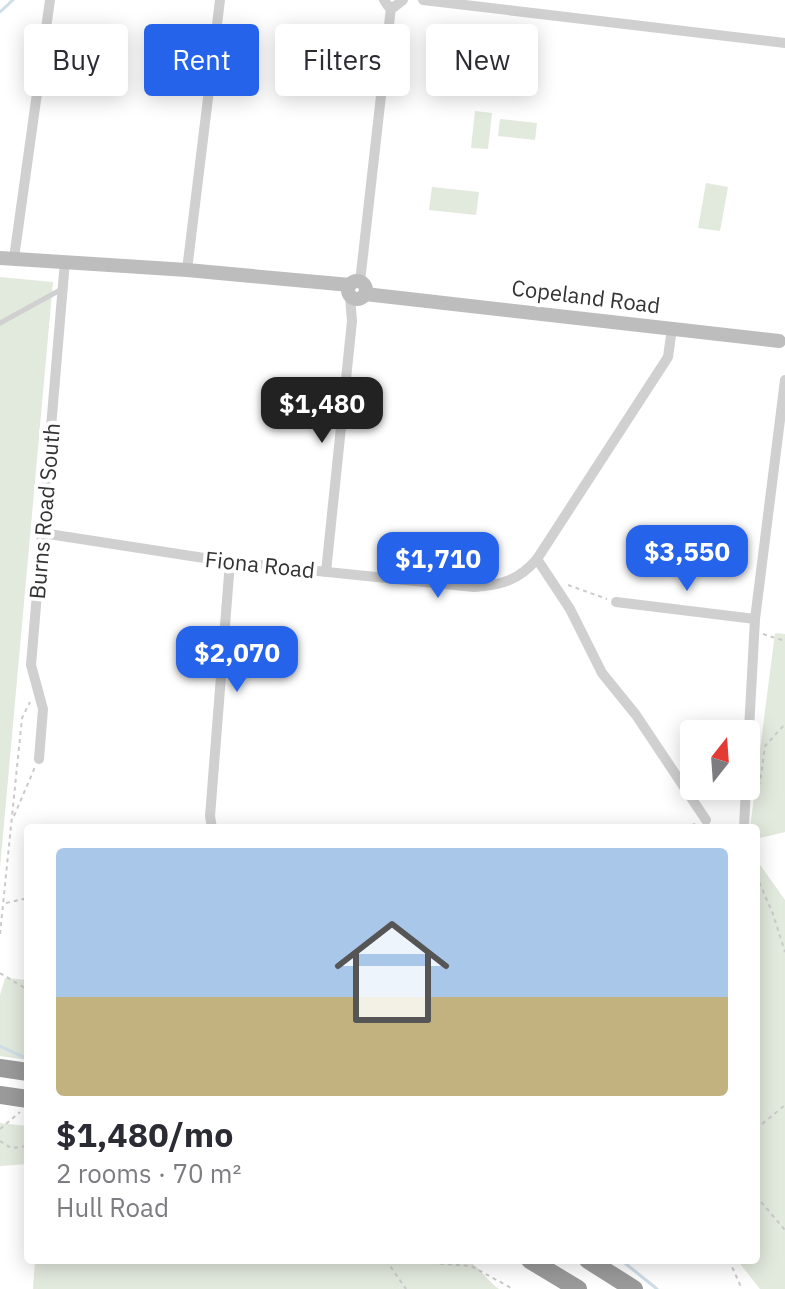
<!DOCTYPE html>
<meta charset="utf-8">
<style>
:root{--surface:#fff;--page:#f2f2f3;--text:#2b2b33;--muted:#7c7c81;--accent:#2563eb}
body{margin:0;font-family:"IBM Plex Sans",sans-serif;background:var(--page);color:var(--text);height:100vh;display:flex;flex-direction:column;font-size:30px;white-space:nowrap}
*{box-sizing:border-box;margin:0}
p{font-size:26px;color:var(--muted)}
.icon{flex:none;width:44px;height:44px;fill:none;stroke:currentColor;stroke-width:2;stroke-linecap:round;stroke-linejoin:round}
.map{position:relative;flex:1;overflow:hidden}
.side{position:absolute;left:24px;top:824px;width:736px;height:440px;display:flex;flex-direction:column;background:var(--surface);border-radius:8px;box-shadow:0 4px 20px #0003}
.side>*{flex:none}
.guide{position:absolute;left:24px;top:24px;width:738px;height:72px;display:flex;gap:16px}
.needle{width:52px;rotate:17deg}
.fabs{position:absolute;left:680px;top:720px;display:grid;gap:16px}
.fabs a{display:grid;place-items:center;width:80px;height:80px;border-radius:8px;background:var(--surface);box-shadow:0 4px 20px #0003;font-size:40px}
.price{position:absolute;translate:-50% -68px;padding:0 18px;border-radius:16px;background:var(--accent);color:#fff;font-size:26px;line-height:52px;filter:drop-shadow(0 2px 4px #0008)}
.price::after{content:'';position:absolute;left:50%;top:48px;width:24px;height:18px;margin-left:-12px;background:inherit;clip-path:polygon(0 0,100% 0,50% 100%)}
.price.current{background:#222;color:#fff}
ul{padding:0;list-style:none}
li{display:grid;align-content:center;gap:16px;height:424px;padding:0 32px}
li span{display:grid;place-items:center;height:248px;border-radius:8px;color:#555}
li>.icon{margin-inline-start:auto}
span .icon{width:144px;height:144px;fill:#fffc;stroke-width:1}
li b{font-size:34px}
.tag{padding:0 28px;border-radius:8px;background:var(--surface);box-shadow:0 4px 20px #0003;font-size:28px;line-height:72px}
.tag.current{background:var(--accent);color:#fff}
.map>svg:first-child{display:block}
</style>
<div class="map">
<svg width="785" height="1289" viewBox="0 0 785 1289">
<rect width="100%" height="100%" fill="#fff"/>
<g fill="#e2e9dd">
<polygon points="475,111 492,113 488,149 471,148"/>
<polygon points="500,119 537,123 535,140 498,136"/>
<polygon points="706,183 728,187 720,231 698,228"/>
<polygon points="432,187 479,192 476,215 429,210"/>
<polygon points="0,277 53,282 0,868"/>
<polygon points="775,633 785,634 785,832 756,839 756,828 750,828"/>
<polygon points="756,859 785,900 785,1289 760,1289 737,1260 756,1260"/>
<polygon points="5,978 28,980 28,1060 0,1056 0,995"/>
<polygon points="0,1123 28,1126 28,1164 0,1166"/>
<path d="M35,1260H467C481,1268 486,1280 499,1289H33Z"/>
</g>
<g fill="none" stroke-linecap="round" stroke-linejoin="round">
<g stroke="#cedee9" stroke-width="3">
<polyline points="0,12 13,0"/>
<polyline points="0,1046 28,1059"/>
<polyline points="621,1260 657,1289"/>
</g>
<g stroke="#cacaca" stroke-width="2" stroke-dasharray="4 4" stroke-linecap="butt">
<polyline points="568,585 607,599"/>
<polyline points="763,634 785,641"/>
<polyline points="757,785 760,783 765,746 785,724"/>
<polyline points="14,816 35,767"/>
<polyline points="684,828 698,823"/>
<polyline points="756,875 773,914 785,952"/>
<polyline points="6,903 28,898"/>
<polyline points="0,934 22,718 30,702"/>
<polyline points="0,973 28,990"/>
<polyline points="0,1129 20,1112"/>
<polyline points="756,1129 785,1105"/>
<polyline points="0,1141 11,1148 28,1146"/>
<polyline points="756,1196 785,1230"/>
<polyline points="386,1260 406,1289"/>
<polyline points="392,1260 471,1266 513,1289"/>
<polyline points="729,1260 742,1289"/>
</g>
<polyline stroke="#d0d0d0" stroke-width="5" points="0,323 62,289"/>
<g stroke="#d0d0d0" stroke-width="10">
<polyline points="384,0 388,6 394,7 403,0"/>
<polyline points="423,0 785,43"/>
<polyline points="14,258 50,0"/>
<polyline points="187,270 220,0"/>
<polyline points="360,282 391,7"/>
<path d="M42,533L230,562L474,587C502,585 519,580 537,559L668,357L672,328"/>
<polyline points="537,559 570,609 602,673 636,715 706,820"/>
<polyline points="326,572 352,321 350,297"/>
<polyline points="616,602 755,619"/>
<polyline points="39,759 43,709 31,665 65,261"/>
<polyline points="746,785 755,619 785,380"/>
<polyline points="212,828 210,816 230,562"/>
<polyline points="744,828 746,786"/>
</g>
<g stroke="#bdbdbd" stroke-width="14">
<polyline points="0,258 187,270 350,285"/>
<circle cx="357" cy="290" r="9"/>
<polyline points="365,294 779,341"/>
</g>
<g stroke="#9a9a9a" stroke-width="18">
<polyline points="0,1068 28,1072"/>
<polyline points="0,1095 28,1099"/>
<polyline points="530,1260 578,1289"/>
<polyline points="588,1260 634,1289"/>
</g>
</g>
<g text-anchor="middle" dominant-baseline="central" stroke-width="8" stroke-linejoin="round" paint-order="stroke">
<g font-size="22" fill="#333" stroke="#fff">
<text transform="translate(586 296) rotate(7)">Copeland Road</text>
<text transform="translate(44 511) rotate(-85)">Burns Road South</text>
<text transform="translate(260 564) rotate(6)">Fiona Road</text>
</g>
</g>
</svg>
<div class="fabs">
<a><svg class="needle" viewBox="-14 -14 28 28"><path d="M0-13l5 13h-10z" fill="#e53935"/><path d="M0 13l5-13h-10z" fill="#7c7c81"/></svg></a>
</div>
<b class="price current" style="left:322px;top:445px">$1,480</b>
<b class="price" style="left:687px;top:593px">$3,550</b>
<b class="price" style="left:438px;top:600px">$1,710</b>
<b class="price" style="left:237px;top:694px">$2,070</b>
<div class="guide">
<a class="tag">Buy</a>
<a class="tag current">Rent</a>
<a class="tag">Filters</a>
<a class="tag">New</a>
</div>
<section class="side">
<ul>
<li><span style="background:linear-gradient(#a9c7e8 60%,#c2b280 0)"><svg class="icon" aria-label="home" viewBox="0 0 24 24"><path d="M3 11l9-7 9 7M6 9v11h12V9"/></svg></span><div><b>$1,480/mo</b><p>2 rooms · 70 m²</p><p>Hull Road</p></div></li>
</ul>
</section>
</div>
